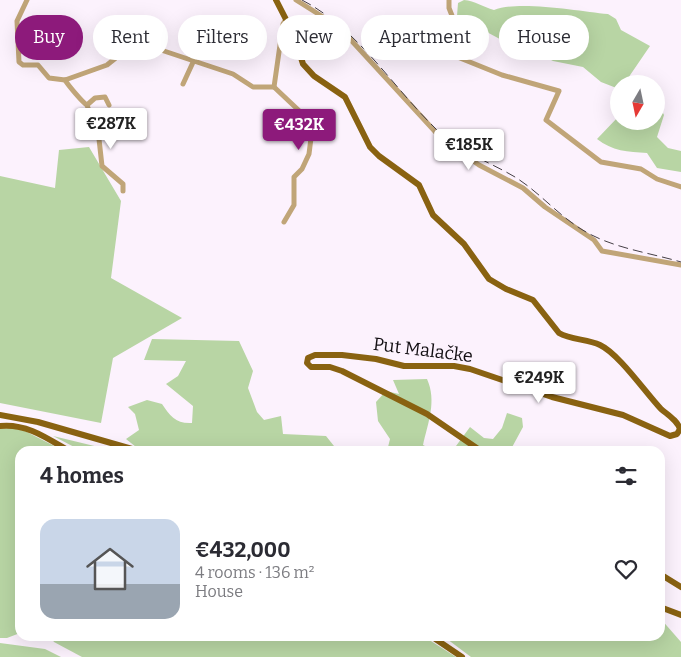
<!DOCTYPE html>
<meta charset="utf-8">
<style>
:root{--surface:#fff;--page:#f2f2f3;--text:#2b2b33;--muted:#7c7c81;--accent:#8d1a7b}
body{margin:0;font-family:Bitter,serif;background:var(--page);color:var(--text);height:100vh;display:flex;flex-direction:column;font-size:19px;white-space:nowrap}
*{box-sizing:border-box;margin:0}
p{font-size:16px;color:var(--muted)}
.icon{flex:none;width:28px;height:28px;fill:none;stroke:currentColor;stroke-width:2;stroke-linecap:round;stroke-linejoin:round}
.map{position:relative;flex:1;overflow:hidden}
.drawer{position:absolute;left:15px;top:446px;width:650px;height:195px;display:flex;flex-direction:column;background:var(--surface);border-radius:15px;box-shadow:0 5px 20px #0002}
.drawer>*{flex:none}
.hud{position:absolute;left:15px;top:15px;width:651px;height:45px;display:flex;gap:10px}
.needle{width:32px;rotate:189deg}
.fabs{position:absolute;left:610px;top:75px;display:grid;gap:10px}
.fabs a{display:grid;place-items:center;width:55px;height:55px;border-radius:50%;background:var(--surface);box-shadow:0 5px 20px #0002;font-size:25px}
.price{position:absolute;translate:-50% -42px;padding:0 11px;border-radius:5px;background:#fff;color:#222;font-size:16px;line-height:32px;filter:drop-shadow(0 1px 2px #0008)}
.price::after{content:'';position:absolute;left:50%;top:30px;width:15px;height:11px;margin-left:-8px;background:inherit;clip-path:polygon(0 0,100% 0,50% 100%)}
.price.current{background:var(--accent);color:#fff}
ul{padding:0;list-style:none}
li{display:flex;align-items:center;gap:15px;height:125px;padding:0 25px}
li span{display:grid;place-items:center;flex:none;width:140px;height:100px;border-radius:15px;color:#555}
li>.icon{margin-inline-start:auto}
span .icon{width:60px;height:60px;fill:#fffc;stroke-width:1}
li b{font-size:21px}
h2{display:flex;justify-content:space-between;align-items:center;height:60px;padding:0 25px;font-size:21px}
.chip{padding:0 18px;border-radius:22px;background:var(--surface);box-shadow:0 5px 20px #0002;font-size:18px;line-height:45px}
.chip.current{background:var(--accent);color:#fff}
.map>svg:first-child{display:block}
</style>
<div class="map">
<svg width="681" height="657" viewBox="0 0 681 657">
<rect width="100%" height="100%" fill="#fcf2fd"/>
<g fill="#b8d5a4">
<path d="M464,0C475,1 483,7 494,10C518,0 578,11 608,14L616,19L621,30L650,46L624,84H619V89L601,82L583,67L553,61L538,53L520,50L457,16L458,3Z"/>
<path d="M656,99L664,115L657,137L668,148L681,151V172L657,168L647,153C628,152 612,151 597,139L619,116V121H656Z"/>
<polygon points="89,147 121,201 111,278 182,318 113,358 101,423 0,403 0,176 55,188 59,150"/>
<path d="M152,339L239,341L253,371L248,388L257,412L264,420L281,416L283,434L326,436L338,451H141L126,439L139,430L135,414L128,407L147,400L162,404C170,416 176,424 192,423L193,406L166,384L178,376L186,361L144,360Z"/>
<path d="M427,379C437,401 428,423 423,445L429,448H436L439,451H387L390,439L378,421L376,402L386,391L399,394L393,380Z"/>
<polygon points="507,413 522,418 523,427 510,451 458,451 456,446 470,427 484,438 493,439 502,428"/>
<polygon points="11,428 25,431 64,451 20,451 20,633 7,638 0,638 0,429"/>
<polygon points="53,436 115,451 82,451"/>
<polygon points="660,618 681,642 681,657 471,657 443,636 660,636"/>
<polygon points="50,636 423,636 456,657 82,657 54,642"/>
<polygon points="0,643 45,649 61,657 0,657"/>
</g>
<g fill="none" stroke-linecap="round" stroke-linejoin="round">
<g stroke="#c0a578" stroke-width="5">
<polyline points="27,0 17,21 19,62 23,65 38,65 49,78 65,80 107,65 117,57 141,50 158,49 233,74 253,87 274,87 283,24 285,21"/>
<polyline points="296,0 339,27 441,138 479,165 523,188 545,207 594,240 602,251 681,265"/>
<polyline points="449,0 449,8 458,31 453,54 455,56 502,75 559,91 546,120 601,162 641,169 657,179 681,187"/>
<path d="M65,80C68,85 83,103 87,105L99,139L102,166L123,184V191"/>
<polyline points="183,84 206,34"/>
<polyline points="274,87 310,121 312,130 309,154 302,169 294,177 294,205 284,222"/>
<polyline points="87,105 95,98 105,97 109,105"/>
</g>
<g stroke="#896211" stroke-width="6">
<path d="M276,0L294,35L303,64L314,76L345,97L370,147L379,156L419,185L433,215L464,244L489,279L506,289L533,300L559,333C571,340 587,339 600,345C619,354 645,392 661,409C668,415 677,420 680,429L677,434L670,436L623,415L552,397L470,369L454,366H404L376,359L342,355H315L308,358L307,363L311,367H330L342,371L427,414L481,451"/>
<polyline points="0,415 38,422 139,451"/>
<path d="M0,426C26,423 47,438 69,451"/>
<polyline points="660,574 681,587"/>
<polyline points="660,607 681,615"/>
<polyline points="431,636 462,657"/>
</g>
<path stroke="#453f45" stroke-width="1" stroke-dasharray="10 5" stroke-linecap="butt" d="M302,0C359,30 390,84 435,128C457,151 488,161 515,177C539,192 557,214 581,229C611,248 647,252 681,262"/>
</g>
<g text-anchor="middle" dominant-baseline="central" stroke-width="4" stroke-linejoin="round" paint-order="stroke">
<g font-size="18" fill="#130f13" stroke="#fcf2fd">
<text transform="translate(423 350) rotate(7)">Put Malačke</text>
</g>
</g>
</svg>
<div class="fabs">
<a><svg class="needle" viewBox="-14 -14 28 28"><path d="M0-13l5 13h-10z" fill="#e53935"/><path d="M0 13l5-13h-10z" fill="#7c7c81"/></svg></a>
</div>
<b class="price" style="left:111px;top:150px">€287K</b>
<b class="price current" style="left:299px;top:151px">€432K</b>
<b class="price" style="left:469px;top:171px">€185K</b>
<b class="price" style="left:539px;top:404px">€249K</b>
<div class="hud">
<a class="chip current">Buy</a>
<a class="chip">Rent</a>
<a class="chip">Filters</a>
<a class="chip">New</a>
<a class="chip">Apartment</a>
<a class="chip">House</a>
</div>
<section class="drawer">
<h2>4 homes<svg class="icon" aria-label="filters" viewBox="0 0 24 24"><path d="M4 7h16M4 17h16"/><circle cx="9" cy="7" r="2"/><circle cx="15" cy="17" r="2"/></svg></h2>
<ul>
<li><span style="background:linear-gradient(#c9d6e8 65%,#9aa5b1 0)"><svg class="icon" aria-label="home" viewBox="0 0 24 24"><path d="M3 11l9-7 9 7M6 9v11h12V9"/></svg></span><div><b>€432,000</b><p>4 rooms · 136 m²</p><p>House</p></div><svg class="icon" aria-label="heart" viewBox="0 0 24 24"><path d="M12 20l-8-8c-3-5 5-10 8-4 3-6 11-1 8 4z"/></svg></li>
</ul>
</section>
</div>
